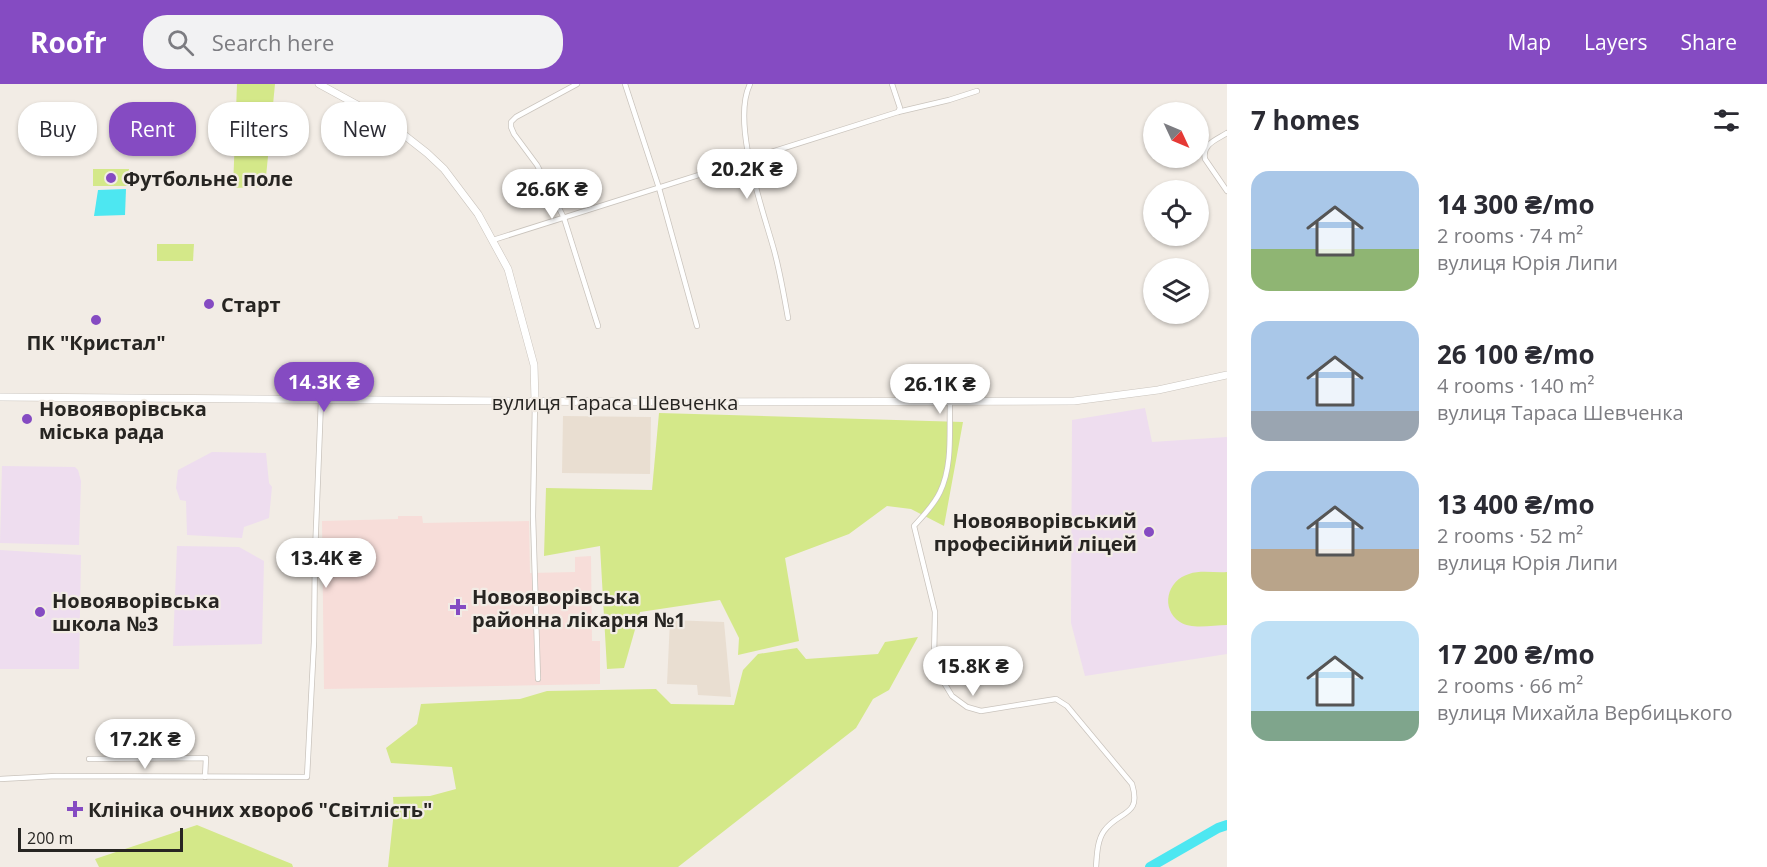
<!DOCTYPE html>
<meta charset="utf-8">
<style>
:root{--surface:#fff;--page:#f2f2f3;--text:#2b2b33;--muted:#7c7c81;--accent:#854bc2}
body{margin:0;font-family:"Open Sans",sans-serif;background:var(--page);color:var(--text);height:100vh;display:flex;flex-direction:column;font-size:22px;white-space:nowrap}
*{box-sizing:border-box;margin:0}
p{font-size:20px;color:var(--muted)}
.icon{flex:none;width:33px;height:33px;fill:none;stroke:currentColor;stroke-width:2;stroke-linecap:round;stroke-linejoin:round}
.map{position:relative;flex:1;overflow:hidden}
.drawer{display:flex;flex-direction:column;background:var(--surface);width:540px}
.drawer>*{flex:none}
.top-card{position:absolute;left:18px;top:18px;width:570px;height:54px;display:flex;gap:12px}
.needle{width:39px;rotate:134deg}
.controls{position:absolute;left:1143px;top:18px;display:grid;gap:12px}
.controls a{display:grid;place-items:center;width:66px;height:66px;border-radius:50%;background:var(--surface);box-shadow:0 2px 4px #0004;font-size:30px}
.scale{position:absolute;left:18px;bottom:15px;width:165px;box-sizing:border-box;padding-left:6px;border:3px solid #272522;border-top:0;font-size:16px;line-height:21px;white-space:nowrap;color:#272522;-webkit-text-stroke:4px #f2ece5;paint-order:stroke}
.price{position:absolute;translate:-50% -51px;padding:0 14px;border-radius:21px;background:#fff;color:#222;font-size:20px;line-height:39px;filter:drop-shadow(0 2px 3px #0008)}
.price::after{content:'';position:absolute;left:50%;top:36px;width:18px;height:14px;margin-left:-9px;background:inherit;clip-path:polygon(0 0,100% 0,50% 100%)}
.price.selected{background:var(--accent);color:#fff}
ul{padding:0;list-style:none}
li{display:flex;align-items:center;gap:18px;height:150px;padding:0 24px}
li span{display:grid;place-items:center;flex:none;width:168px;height:120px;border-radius:18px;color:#555}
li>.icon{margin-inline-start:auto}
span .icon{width:72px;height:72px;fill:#fffc;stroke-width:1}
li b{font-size:26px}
h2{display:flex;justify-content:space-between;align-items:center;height:72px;padding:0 24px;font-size:26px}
.pill{padding:0 21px;border-radius:24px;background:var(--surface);box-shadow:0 2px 4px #0004;font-size:21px;line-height:54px}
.pill.selected{background:var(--accent);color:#fff}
header{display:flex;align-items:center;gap:36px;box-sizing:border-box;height:84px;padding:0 30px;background:var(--accent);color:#fff}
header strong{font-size:28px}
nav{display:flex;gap:33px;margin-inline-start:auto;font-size:21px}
.search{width:420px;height:54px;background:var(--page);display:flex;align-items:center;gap:15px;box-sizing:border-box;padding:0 21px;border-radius:24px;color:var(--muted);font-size:22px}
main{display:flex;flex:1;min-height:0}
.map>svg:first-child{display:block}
</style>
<header>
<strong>Roofr</strong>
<div class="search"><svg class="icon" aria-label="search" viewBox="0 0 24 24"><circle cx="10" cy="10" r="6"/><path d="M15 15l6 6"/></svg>Search here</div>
<nav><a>Map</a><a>Layers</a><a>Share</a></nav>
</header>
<main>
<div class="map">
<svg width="1227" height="783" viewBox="0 0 1227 783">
<rect width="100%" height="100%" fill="#f2ece5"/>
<g fill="#e9ded1">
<polygon points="563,332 651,333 650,390 562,389"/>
<polygon points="670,536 724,538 731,613 698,611 697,601 667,600"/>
</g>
<g fill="#eeddef">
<polygon points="1145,324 1152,358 1227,353 1227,570 1085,592 1071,539 1072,336"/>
<polygon points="212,368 266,369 269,399 272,403 269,434 244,443 242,454 187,451 186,417 180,416 176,404 178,386"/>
<polygon points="2,382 75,383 78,386 81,397 79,461 0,459"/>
<polygon points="177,462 239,463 264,477 262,560 173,562"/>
<polygon points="0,466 81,471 79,585 0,585"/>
</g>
<polygon fill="#f7ddd9" points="398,432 422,432 423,439 529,437 530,489 575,488 575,473 591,472 592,557 600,557 600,600 324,605 322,437 398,435"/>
<g fill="#d4e889">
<polygon points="237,0 275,0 265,103 233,104"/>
<rect x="93" y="85" width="36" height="17"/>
<polygon points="157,160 194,160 193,177 157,177"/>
<polygon points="659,329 963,338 944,442 911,425 887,422 849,450 785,474 799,557 738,571 739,554 720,516 640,528 624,584 607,585 600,462 544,472 546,404 652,406"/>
<path d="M1227,488V541C1213,541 1192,546 1180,538C1160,525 1167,496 1189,490C1200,486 1215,489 1227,488Z"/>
<polygon points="918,553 889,606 873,615 856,644 678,783 388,783 394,727 393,713 430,712 456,705 452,683 391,679 386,664 417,640 421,620 520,615 547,607 656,605 671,620 734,621 743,586 758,570 797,564 806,575 878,570 885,558"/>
<polygon points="197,741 292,780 293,783 99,783 95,775"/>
</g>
<polygon fill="#4de7f1" points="126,105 125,131 94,132 98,106"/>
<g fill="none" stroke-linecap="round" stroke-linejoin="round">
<polyline stroke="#4de7f1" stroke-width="10" points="1150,783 1218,744 1227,741"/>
<g stroke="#cac4bd" stroke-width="6">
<g id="street">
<polyline points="577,0 516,33 511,38 511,43 514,50 537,81 564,134 598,242"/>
<polyline points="625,0 659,104 697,242"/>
<path d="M750,0C731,39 763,126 774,166C780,188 784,211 788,234"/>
<polyline points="892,0 900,24 898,28"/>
<path d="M1227,49C1216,56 1202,60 1205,75L1227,107"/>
<polyline points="493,156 898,28 949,16 977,7"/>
<polyline points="535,317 533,432 538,595"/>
<path d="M950,318C949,347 953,381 940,408C934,421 924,431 914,442L935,528L934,573L940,592L952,612L967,623L981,627L1056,615L1067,622L1132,700C1142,733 1119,726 1104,747C1097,757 1097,771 1096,783"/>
<polyline points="89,675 206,674 205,693"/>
<polyline points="0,695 56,692 307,693 314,558 315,470 321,316"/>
</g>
</g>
<g stroke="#cac4bd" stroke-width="8">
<g id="secondary">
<polyline points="319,0 385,36 427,69 444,85 478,130 508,185 534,281 535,317"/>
<polyline points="0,313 648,318 1074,317 1158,306 1227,291"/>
</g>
</g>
<use href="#street" stroke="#fff" stroke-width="4.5"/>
<use href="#secondary" stroke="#fff" stroke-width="7"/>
</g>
<g fill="#854bc2" stroke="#f2ece5" stroke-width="2">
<circle cx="111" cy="94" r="6"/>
<circle cx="209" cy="220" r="6"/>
<circle cx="96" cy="236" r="6"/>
<circle cx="27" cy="335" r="6"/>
<circle cx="1149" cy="448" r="6"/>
<path d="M455 514h6v6h6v6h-6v6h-6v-6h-6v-6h6z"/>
<circle cx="40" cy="528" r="6"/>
<path d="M72 716h6v6h6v6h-6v6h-6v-6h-6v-6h6z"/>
</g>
<g text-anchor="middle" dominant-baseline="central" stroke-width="4.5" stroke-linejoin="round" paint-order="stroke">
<g font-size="20" font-weight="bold" fill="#272522" stroke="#f2ece5" text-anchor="start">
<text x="123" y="94">Футбольне поле</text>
<text x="221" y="220">Старт</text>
<text x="96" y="258" text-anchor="middle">ПК "Кристал"</text>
<text x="39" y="324">Новояворівська<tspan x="39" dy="23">міська рада</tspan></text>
<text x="1137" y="436" text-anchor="end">Новояворівський<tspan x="1137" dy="23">професійний ліцей</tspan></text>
<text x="472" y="512">Новояворівська<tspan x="472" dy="23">районна лікарня №1</tspan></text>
<text x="52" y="516">Новояворівська<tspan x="52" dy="23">школа №3</tspan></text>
<text x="88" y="725">Клініка очних хвороб "Світлість"</text>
</g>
<g font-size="20" fill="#272522" stroke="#f2ece5">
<text x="615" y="318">вулиця Тараса Шевченка</text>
</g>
</g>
</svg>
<div class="controls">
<a><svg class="needle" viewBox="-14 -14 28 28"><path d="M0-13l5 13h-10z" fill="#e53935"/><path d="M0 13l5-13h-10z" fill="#7c7c81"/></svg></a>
<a><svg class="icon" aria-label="locate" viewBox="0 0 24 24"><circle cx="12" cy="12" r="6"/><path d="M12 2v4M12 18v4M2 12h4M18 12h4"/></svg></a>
<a><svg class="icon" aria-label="layers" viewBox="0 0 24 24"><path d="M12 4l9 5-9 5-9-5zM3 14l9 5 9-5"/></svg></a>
</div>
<div class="scale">200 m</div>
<b class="price" style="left:747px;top:116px">20.2K ₴</b>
<b class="price" style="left:552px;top:136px">26.6K ₴</b>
<b class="price selected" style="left:324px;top:329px">14.3K ₴</b>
<b class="price" style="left:940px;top:331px">26.1K ₴</b>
<b class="price" style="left:326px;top:505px">13.4K ₴</b>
<b class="price" style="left:973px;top:613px">15.8K ₴</b>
<b class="price" style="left:145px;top:686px">17.2K ₴</b>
<div class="top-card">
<a class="pill">Buy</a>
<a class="pill selected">Rent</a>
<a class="pill">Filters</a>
<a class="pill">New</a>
</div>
</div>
<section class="drawer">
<h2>7 homes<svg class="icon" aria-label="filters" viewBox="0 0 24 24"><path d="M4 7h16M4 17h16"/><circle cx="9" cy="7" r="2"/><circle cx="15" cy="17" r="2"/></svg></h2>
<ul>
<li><span style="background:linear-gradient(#a9c7e8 65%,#8fb573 0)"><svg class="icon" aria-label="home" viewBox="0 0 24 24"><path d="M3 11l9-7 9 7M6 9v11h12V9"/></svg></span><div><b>14 300 ₴/mo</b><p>2 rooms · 74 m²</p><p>вулиця Юрія Липи</p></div></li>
<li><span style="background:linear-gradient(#a9c7e8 75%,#9aa5b1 0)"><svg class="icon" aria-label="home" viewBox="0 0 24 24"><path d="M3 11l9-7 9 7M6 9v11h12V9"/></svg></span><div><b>26 100 ₴/mo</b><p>4 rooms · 140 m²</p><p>вулиця Тараса Шевченка</p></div></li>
<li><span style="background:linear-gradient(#a9c7e8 65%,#b9a48a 0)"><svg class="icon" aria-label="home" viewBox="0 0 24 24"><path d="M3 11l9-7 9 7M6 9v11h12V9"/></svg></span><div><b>13 400 ₴/mo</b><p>2 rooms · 52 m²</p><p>вулиця Юрія Липи</p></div></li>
<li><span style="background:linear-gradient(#bfe0f5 75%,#7fa58c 0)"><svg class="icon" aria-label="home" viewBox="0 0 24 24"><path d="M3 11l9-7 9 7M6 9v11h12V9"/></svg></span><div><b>17 200 ₴/mo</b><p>2 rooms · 66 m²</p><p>вулиця Михайла Вербицького</p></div></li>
</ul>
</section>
</main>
